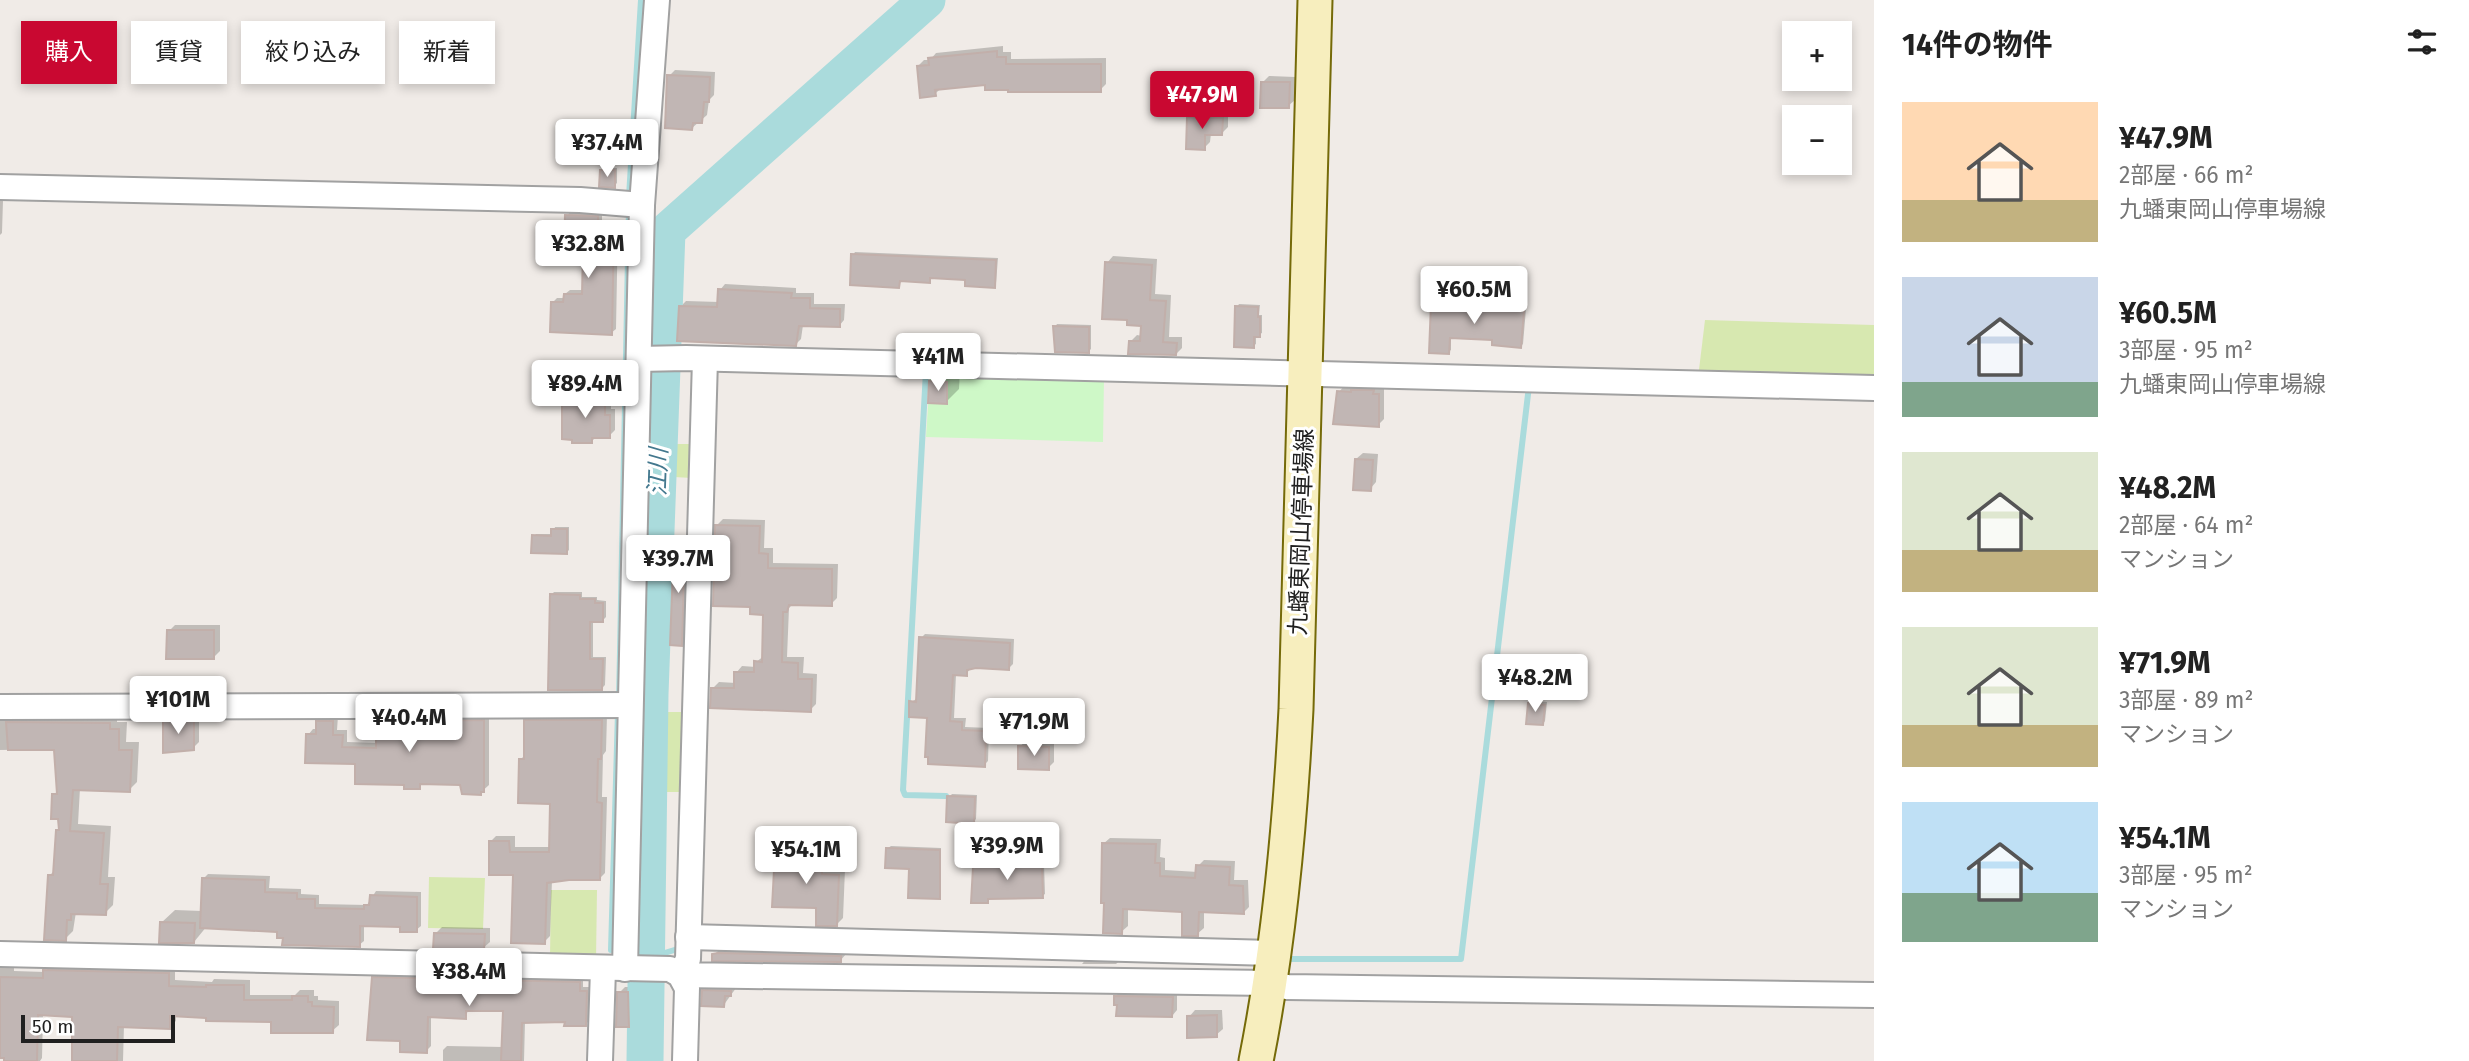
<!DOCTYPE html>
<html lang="ja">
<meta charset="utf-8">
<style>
:root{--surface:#fff;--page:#f6f6f6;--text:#222;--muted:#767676;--accent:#c90831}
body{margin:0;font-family:"Fira Sans","Noto Sans JP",sans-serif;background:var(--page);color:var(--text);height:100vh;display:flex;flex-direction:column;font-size:26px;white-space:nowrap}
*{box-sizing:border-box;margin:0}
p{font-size:23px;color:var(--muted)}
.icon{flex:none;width:38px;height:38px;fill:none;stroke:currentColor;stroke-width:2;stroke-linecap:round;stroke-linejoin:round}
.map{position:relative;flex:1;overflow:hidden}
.panel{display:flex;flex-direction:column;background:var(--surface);width:595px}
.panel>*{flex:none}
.guide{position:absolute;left:21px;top:21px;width:665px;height:63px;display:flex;gap:14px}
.buttons{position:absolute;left:1782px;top:21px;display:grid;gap:14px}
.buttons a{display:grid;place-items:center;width:70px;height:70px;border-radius:0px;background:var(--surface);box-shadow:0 4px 10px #0003;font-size:35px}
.scale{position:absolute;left:21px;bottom:18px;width:154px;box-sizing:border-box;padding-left:7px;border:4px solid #202020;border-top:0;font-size:19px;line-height:24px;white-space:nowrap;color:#202020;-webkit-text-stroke:5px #fff;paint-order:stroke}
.price{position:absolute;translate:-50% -60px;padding:0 16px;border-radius:7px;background:#fff;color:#222;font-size:23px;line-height:46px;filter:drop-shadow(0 2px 4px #0008)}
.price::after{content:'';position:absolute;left:50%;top:42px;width:21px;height:16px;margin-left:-10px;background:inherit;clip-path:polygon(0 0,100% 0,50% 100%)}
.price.active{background:var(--accent);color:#fff}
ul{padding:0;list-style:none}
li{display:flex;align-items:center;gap:21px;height:175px;padding:0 28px}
li span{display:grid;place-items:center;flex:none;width:196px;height:140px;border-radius:0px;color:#555}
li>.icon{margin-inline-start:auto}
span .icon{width:84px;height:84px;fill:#fffc;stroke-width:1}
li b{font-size:30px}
h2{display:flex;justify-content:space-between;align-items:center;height:84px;padding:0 28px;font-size:30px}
.tag{padding:0 24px;border-radius:0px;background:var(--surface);box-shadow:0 4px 10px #0003;font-size:24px;line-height:63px}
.tag.active{background:var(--accent);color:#fff}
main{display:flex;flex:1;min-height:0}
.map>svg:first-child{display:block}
</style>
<main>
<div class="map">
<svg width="1874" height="1061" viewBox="0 0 1874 1061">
<rect width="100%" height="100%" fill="#f0ebe7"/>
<g fill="#d7e8b0">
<polygon points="1705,320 1874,325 1874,383 1698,378"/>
<polygon points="675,444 693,444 692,478 674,477"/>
<polygon points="667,712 684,712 681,792 664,792"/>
<polygon points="429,877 485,878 483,929 428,928"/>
<polygon points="551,890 597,890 596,960 550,957"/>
</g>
<polygon fill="#cef8c7" points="930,375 1104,379 1103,442 926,437"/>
<g fill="#0003">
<polygon points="1003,46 1003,52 1011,52 1011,59 1106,58 1106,84 1100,90 987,83 941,88 935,94 918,66 924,60 930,60 936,53"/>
<polygon points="675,70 715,72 714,95 709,100 707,115 692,128 669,76"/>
<polygon points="1269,76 1295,77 1295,100 1288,106 1262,83"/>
<polygon points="1195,112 1228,113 1228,127 1221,134 1211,133 1210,142 1204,148 1189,118"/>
<polygon points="604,168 617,168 617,183 614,186 601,171"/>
<polygon points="0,200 3,200 2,233 0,235"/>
<polygon points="571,211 602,213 602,221 618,221 616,329 611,333 552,303 557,298 565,298 565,294 570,290 584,290 585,248 567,216"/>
<polygon points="855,252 998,258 996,283 994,286 967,278 932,276 929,281 901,280 899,286 853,255"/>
<polygon points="1113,256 1157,259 1155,294 1171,295 1169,337 1182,337 1182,348 1176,354 1131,341 1137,335 1142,336 1143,324 1129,319 1107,263"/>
<polygon points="725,284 796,288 796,293 814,293 814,304 845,304 844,320 839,326 803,325 801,339 796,344 680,307 686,301 719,302 720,290"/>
<polygon points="1435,301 1526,309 1523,344 1521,346 1494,339 1451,336 1451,350 1448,352 1433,304"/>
<polygon points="1239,304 1260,305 1259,315 1262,315 1262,333 1256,336 1256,344 1253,346 1237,307"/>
<polygon points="1057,324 1091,325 1091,349 1088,352 1055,327"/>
<polygon points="944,369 960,369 959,389 946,402 930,382"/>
<polygon points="1345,385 1379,385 1379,389 1384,389 1384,419 1378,425 1339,392"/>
<polygon points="570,393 611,393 611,409 615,409 615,430 609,436 597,436 592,441 564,399"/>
<polygon points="1363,453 1378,454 1376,482 1370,489 1356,459"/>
<polygon points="723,519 765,520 764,548 773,548 773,563 838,564 837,598 831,604 793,604 789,608 787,657 804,657 803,673 817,674 816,704 810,710 712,689 719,682 736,683 736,673 742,666 756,667 756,662 764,656 765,613 752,605 717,525"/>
<polygon points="555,527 569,527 569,550 566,553 534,536 536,534 553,534"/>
<polygon points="681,537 690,538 687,638 681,644 676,543"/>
<polygon points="554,592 582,592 582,597 597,597 597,600 606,601 606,617 603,620 593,620 593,657 606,657 605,685 602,688 551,595"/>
<polygon points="175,625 220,625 220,651 213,658 169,631"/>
<polygon points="925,634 1014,639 1013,664 1009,668 971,668 966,674 956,674 954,718 966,718 965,727 989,728 988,761 984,765 911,702 918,698 921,638"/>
<polygon points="1532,701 1547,702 1545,721 1543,724 1529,704"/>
<polygon points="0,712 117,715 117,722 127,722 126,742 139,742 137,782 129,790 80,788 78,824 111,826 108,877 115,877 113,905 105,913 76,912 73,931 65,939 50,875 55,870 60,829 54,795 58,790 56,749 0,750"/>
<polygon points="489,715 489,785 480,793 462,783 424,782 419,787 406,783 357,762 308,735 313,729 318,729 318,722 323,716 338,716 337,730 347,730 347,742 378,743 378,721 384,716"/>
<polygon points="532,715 607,715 606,751 603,755 602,797 607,797 605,873 599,879 552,880 550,936 544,942 514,874 490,842 496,836 515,836 515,847 551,847 552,802 521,759 526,754 526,721"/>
<polygon points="170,716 199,716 199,742 193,748 164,722"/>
<polygon points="1026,740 1054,741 1054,762 1048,768 1020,747"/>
<polygon points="952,794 977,795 976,819 973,822 949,797"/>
<polygon points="1110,838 1161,839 1160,857 1165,858 1165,870 1198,872 1198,866 1204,860 1235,861 1234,880 1248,880 1249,907 1243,913 1204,911 1204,928 1197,934 1184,910 1128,907 1128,926 1121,932 1103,844"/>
<polygon points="783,846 828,849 827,869 845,869 843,918 837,924 818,907 777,852"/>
<polygon points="891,846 941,848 941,895 939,898 911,868 888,848"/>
<polygon points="1007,858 1021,858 1021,864 1044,864 1045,894 1042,896 990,897 987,902 975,867 977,865 1004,865"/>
<polygon points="208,874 270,876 269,888 301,889 301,894 319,895 319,904 367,905 376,891 421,892 421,926 416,930 402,925 364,924 364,941 359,945 284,936 279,930 207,926 194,942 161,923 175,910 202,911 203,879"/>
<polygon points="442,927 490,928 490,942 483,948 436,933"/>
<polygon points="720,949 846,951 846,954 840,961 714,955"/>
<polygon points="1088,957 1123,958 1116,964 1082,964"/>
<polygon points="0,960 14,963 14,971 45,972 51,964 175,967 175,980 212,982 214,979 250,980 250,995 295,995 300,990 314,990 314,996 318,996 318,1000 339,1001 339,1025 332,1031 273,1020 176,1015 176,1021 169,1027 124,1025 123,1061 73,1061 73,1015 43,1014 42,1058 40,1061 6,1061 6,1057 0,1057"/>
<polygon points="378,974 583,978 583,987 591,987 590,1020 586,1024 567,1021 525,1021 524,1061 443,1061 443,1050 447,1046 504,1047 504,1010 469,1009 465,1017 431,1016 431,1046 426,1051 402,1039 373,978"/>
<polygon points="709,985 736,985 736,988 723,1006 704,991"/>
<polygon points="625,987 633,987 634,1019 628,1025 619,993"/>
<polygon points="1121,991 1177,992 1177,1010 1172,1016 1119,1004 1115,997"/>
<polygon points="1195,1010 1222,1010 1223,1029 1216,1035 1189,1017"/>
</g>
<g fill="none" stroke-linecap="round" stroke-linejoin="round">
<g stroke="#aadbdc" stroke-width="6">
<polyline points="629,197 641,0"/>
<polyline points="926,371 903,790 905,795 946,796"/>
<polyline points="619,701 629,208"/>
<polyline points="611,950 618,712"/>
<polyline points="648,958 681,948"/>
<polyline points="1287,959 1461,959 1529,386"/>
</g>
<polyline stroke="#aadbdc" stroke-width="37" points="645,1061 650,694 667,231 927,0"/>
</g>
<g fill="#c1b6b4" stroke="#c2afaa" stroke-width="2">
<polygon points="997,51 997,57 1006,57 1006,64 1101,64 1101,92 1008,92 1008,90 985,90 985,85 935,90 936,96 920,98 917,66 929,65 928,58"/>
<polygon points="667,75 710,77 709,102 704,102 702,123 693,123 692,130 665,128"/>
<polygon points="1261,82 1290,82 1289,108 1260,108"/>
<polygon points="1187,117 1223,118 1222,135 1205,135 1205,150 1186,149"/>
<polygon points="600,170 615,170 615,188 599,187"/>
<polygon points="565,215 598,216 598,225 614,225 612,335 550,332 551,302 563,302 564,294 582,294 583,250 564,249"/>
<polygon points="851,254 996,260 995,288 965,286 965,280 930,278 930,283 900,281 899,288 850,285"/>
<polygon points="1105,262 1152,265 1150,300 1166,301 1163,342 1177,343 1176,355 1128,354 1129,341 1140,341 1141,326 1127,325 1127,320 1102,319"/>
<polygon points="718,289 792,293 791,298 810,298 810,308 840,309 840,327 799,326 796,346 677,341 679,306 717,307"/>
<polygon points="1431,303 1524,311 1521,348 1492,345 1492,340 1450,338 1449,354 1429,353"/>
<polygon points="1235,306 1258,307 1258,317 1260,317 1260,337 1254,337 1254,348 1234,347"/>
<polygon points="1053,326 1089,327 1089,353 1055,352"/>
<polygon points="929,381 947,382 947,404 928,403"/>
<polygon points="1351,390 1374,390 1373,394 1379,394 1379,427 1333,424 1337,391 1351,392"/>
<polygon points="562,398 605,399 605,415 610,415 610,438 592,438 592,443 572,443 572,440 562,439"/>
<polygon points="1355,459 1373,460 1371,491 1353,490"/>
<polygon points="715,525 760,526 759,553 768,554 768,568 832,569 832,606 789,605 787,612 783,612 782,662 798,663 798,679 812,679 811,712 710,708 711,688 734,688 734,672 754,672 754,661 762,662 763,615 750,614 750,607 713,606"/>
<polygon points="551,529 567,529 567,554 531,553 532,535 551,536"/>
<polygon points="674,542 685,543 682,646 670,645"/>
<polygon points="550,594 580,595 580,599 595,599 595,603 603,603 603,622 590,622 590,659 603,659 602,690 548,690"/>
<polygon points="167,630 214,630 214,659 166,659"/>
<polygon points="919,637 1010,643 1009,670 976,668 967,670 967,676 953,675 950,721 962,722 962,730 986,731 985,767 928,764 928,757 925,757 927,718 909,717 909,701 916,702"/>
<polygon points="1528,703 1545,705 1543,725 1526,724"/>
<polygon points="484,720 484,792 481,792 481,795 462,794 460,785 420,784 420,789 404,789 404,785 355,784 355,764 305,763 306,734 316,734 316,721 333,721 333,735 343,735 342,747 376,748 376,721"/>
<polygon points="524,720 602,720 601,759 598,759 597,802 602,803 600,880 569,880 547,883 545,944 511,943 513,875 489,875 489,841 509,841 510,852 549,852 550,804 518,803 519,759 524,759"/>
<polygon points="163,721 194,721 194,750 163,753"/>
<polygon points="6,722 110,723 110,729 119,729 119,750 132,750 130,792 73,790 70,831 104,833 100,884 108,884 106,915 71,914 71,920 67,920 66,941 44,940 48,875 53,875 56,830 59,830 58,819 51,819 52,794 57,794 54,750 8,750"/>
<polygon points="1018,746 1049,747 1049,770 1018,769"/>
<polygon points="947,796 975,797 974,824 946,822"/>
<polygon points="1102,843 1156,844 1155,863 1160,863 1160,876 1195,878 1196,865 1230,867 1229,885 1243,886 1244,914 1199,912 1198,936 1182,936 1182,912 1123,909 1122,934 1103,933 1104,903 1101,903"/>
<polygon points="886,848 940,850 940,899 908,898 909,869 885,868"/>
<polygon points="775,851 822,855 822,874 839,875 837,926 816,926 816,908 772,907"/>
<polygon points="1003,860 1019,860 1019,866 1042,866 1043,898 988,899 988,903 971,903 973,867 1003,867"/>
<polygon points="202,878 265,880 265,892 297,893 297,899 315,899 315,908 364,909 364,905 369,905 370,895 417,897 417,932 400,932 400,927 360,926 360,947 282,945 283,938 277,938 277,932 200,928"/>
<polygon points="160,922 195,923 194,943 159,943"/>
<polygon points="434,933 485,934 484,950 433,949"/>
<polygon points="718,953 841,956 841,962 712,961 712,954"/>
<polygon points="43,970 169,973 169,986 206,987 206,985 244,985 244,1000 292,1000 292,996 308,996 308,1002 312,1002 312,1006 334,1007 333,1033 271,1033 271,1022 206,1021 206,1018 170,1016 170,1029 118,1027 117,1061 72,1061 72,1017 38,1015 37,1061 4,1061 4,1058 0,1058 0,977 43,978"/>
<polygon points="372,977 580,982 580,991 587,991 586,1026 564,1026 565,1022 522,1023 521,1061 501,1061 503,1011 466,1011 466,1019 428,1017 427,1053 400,1052 400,1041 367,1040"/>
<polygon points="702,990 731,991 731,996 725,996 724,1007 701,1006"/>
<polygon points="617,992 628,992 629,1027 616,1027"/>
<polygon points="1114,996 1173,997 1172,1017 1116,1016 1117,1005 1114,1005"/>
<polygon points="1217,1015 1217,1037 1187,1038 1187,1016"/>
</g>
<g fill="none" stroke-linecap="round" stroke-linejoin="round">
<g stroke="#a1a1a1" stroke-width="28">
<g id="minor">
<polyline points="0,187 580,200 642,205"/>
<polyline points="639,359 686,358 1874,388"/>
<polyline points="705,359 688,959 680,975 1269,983 1287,987 1874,995"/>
<polyline points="0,707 630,705"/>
<polyline points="688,937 1274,953"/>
<polyline points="0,954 670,969 680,975 687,988 685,1061"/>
<polyline points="625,969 642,205 657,0"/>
<polyline points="600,1061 603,969"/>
</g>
</g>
<g stroke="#756a09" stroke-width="37">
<path id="secondary" d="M1256,1061C1279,945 1290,827 1296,709L1315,0"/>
</g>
<use href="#minor" stroke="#fff" stroke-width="24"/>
<use href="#secondary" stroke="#f7eebe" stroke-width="33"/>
</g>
<g text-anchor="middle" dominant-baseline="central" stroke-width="6" stroke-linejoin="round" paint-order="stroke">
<g font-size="23" fill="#202020" stroke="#fff">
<text transform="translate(1301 532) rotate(-88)">九蟠東岡山停車場線</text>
</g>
<g font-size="24" font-style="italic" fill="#43788e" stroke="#fff">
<text transform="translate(658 472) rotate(-88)">江川</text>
</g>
</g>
</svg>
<div class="buttons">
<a>+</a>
<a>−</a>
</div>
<div class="scale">50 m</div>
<b class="price active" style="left:1202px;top:131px">¥47.9M</b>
<b class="price" style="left:607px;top:179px">¥37.4M</b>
<b class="price" style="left:588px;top:280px">¥32.8M</b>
<b class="price" style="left:1474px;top:326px">¥60.5M</b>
<b class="price" style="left:938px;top:393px">¥41M</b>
<b class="price" style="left:585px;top:420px">¥89.4M</b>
<b class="price" style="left:678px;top:595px">¥39.7M</b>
<b class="price" style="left:1535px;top:714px">¥48.2M</b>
<b class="price" style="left:178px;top:736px">¥101M</b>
<b class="price" style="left:409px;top:754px">¥40.4M</b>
<b class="price" style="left:1034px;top:758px">¥71.9M</b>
<b class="price" style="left:1007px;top:882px">¥39.9M</b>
<b class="price" style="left:806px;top:886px">¥54.1M</b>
<b class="price" style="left:469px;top:1008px">¥38.4M</b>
<div class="guide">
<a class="tag active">購入</a>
<a class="tag">賃貸</a>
<a class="tag">絞り込み</a>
<a class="tag">新着</a>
</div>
</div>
<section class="panel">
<h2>14件の物件<svg class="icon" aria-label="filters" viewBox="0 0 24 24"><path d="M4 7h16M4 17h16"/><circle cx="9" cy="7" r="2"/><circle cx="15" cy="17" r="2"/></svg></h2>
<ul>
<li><span style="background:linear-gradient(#ffd9b3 70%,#c2b280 0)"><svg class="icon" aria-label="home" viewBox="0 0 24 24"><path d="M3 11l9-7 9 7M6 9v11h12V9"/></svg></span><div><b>¥47.9M</b><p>2部屋 · 66 m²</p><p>九蟠東岡山停車場線</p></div></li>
<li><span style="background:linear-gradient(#c9d6e8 75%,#7fa58c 0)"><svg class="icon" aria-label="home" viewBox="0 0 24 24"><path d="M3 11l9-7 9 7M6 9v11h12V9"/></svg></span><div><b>¥60.5M</b><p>3部屋 · 95 m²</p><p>九蟠東岡山停車場線</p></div></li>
<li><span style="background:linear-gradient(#dfe7d0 70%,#c2b280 0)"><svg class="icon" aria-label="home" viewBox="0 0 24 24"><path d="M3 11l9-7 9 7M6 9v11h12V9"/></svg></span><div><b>¥48.2M</b><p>2部屋 · 64 m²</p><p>マンション</p></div></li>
<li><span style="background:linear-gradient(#dfe7d0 70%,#c2b280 0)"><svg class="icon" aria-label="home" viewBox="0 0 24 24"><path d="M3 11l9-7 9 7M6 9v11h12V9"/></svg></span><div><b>¥71.9M</b><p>3部屋 · 89 m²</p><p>マンション</p></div></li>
<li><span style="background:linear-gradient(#bfe0f5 65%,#7fa58c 0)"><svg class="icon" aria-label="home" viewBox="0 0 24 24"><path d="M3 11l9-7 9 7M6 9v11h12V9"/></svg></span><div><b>¥54.1M</b><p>3部屋 · 95 m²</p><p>マンション</p></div></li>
</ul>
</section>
</main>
